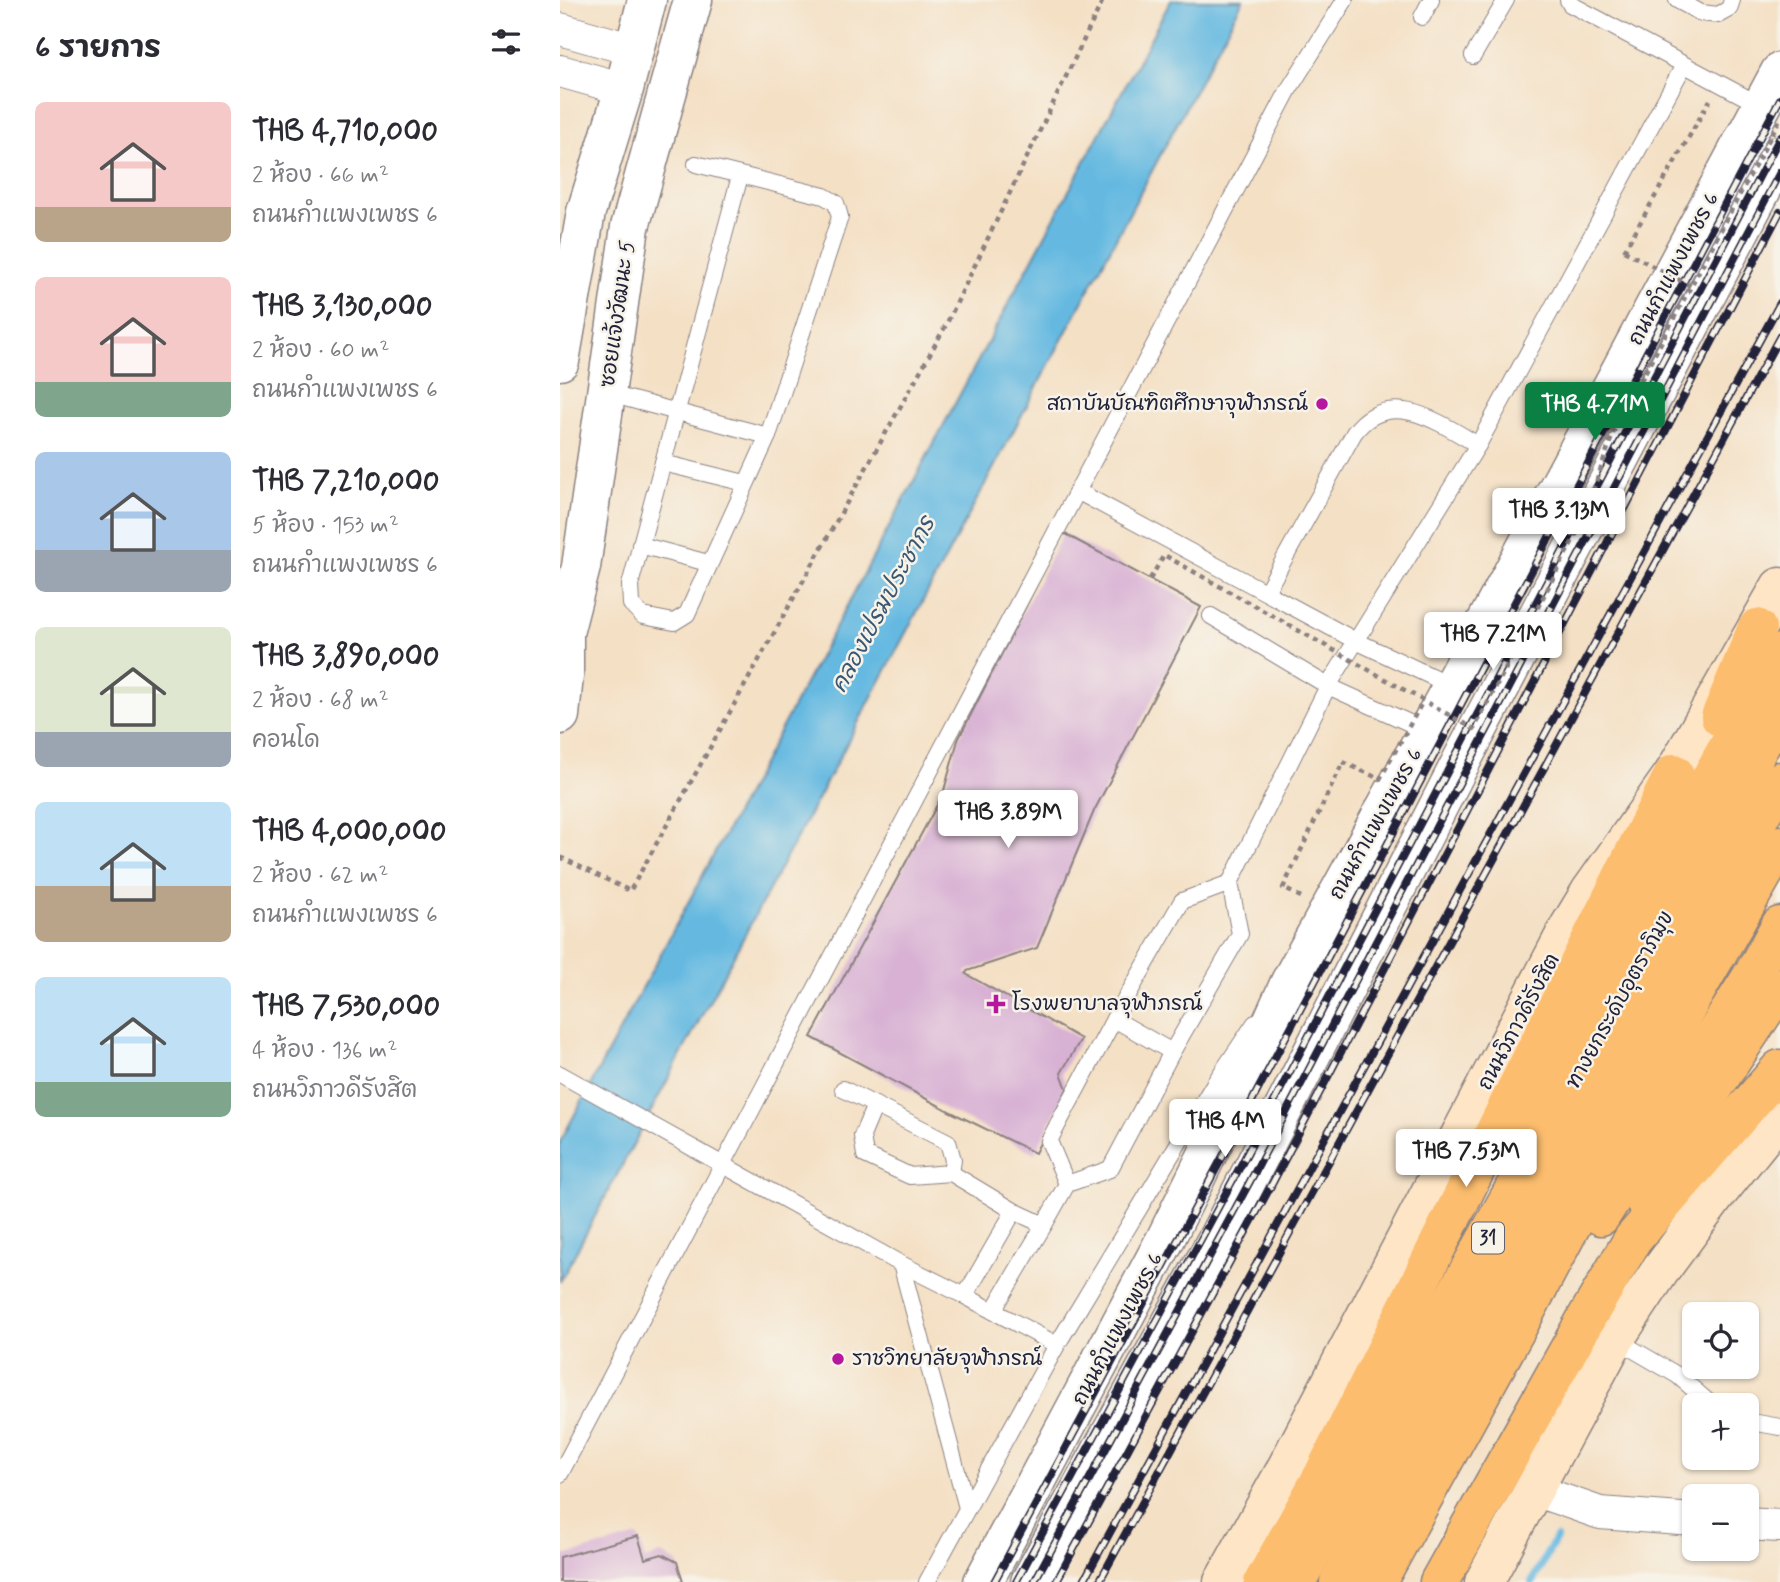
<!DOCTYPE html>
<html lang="th">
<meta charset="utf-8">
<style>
:root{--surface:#fff;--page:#f2f2f3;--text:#2b2b33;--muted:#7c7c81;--accent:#0b8043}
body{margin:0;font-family:Mynerve,"Playpen Sans Thai",sans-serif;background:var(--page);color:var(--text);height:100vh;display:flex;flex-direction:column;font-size:26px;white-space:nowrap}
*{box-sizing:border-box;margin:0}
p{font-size:23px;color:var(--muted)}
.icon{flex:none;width:38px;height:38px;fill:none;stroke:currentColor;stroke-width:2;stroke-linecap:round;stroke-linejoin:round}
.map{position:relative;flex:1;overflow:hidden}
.sheet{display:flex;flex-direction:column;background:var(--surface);width:560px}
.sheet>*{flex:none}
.buttons{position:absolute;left:1122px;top:1302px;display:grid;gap:14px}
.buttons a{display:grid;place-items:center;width:77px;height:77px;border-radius:10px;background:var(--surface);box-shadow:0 2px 5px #0004;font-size:35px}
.price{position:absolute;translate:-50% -60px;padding:0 16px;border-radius:7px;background:#fff;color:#222;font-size:23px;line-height:46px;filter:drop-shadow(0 2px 4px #0008)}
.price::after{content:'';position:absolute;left:50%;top:42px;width:21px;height:16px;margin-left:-10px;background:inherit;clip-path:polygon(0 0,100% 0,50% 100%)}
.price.current{background:var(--accent);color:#fff}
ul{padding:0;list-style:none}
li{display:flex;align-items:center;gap:21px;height:175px;padding:0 35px}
li span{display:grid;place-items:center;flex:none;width:196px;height:140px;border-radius:10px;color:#555}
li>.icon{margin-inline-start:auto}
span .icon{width:84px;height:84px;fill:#fffc;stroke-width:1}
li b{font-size:30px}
h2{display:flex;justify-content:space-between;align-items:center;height:84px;padding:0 35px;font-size:30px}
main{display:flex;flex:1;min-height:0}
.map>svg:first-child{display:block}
</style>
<main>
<section class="sheet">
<h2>6 รายการ<svg class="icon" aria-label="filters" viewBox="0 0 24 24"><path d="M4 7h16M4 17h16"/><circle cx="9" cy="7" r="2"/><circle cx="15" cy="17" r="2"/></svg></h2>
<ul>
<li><span style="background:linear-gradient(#f6c9c9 75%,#b9a48a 0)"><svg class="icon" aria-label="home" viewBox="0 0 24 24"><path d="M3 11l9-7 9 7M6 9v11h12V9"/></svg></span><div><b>THB 4,710,000</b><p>2 ห้อง · 66 m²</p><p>ถนนกำแพงเพชร 6</p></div></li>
<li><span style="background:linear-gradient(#f6c9c9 75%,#7fa58c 0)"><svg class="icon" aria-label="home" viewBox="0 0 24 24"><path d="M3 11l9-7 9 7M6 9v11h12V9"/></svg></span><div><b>THB 3,130,000</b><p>2 ห้อง · 60 m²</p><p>ถนนกำแพงเพชร 6</p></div></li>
<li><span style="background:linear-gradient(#a9c7e8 70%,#9aa5b1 0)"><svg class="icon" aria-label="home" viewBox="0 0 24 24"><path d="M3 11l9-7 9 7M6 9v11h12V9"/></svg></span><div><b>THB 7,210,000</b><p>5 ห้อง · 153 m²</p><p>ถนนกำแพงเพชร 6</p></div></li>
<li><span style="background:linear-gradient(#dfe7d0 75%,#9aa5b1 0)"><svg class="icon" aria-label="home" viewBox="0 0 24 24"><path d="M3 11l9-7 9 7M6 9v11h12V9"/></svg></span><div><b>THB 3,890,000</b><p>2 ห้อง · 68 m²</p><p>คอนโด</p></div></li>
<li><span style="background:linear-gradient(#bfe0f5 60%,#b9a48a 0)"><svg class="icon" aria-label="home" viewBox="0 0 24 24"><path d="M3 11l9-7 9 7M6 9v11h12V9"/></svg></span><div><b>THB 4,000,000</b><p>2 ห้อง · 62 m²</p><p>ถนนกำแพงเพชร 6</p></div></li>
<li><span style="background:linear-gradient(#bfe0f5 75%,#7fa58c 0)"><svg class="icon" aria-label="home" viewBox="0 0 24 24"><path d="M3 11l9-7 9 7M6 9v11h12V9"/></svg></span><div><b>THB 7,530,000</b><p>4 ห้อง · 136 m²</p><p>ถนนวิภาวดีรังสิต</p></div></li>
</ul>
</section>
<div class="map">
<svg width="1220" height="1582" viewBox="0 0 1220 1582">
<rect width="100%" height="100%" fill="#f7f3e8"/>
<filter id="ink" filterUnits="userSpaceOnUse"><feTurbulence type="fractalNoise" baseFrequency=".0143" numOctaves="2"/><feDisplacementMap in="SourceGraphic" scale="14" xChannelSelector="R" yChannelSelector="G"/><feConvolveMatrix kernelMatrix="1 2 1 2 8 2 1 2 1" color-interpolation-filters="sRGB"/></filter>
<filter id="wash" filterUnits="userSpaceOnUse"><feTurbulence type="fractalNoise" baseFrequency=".00686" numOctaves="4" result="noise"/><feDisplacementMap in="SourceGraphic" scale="28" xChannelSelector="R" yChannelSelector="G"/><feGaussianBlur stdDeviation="1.57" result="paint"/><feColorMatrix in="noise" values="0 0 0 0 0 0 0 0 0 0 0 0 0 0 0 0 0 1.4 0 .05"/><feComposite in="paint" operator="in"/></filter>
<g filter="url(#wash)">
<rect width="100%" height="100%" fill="#f4e0c5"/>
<polygon fill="#65b9e1" stroke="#446e8e" stroke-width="2" points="611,0 683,0 0,1282 0,1142"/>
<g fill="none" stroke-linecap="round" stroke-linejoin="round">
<polyline stroke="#65b9e1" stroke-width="8" points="972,1582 996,1538"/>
</g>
<g id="blocks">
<g fill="#d8b1d4">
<polygon points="503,533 641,607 534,811 477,948 407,971 406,974 521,1039 501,1073 507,1089 475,1153 389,1111 251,1037 383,794 398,740"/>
<polygon points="78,1536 85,1559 102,1554 117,1562 123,1582 0,1582 0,1557"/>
</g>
</g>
</g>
<g filter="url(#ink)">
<use href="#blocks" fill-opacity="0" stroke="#8b8180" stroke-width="2"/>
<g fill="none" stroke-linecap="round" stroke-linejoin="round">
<g stroke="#8b8180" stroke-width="18">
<g id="service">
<polyline points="1008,0 1010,4 1202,106"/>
<polyline points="1117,0 1141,13 1158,15 1169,9 1172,0"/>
<polyline points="862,17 871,0"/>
<polyline points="913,56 946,0"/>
<polyline points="136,164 264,196 276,203 280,217 208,436 127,614 114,622 83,616 71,604 70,585 180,176"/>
<polyline points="46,393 208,436"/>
<polyline points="103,463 185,483"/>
<polyline points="517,491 796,641 892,686"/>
<polyline points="80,545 148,563"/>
<path d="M706,592L794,433C829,386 880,423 918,445"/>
<polyline points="651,616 768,686 867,731"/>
<polyline points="554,1019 612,1052"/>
<polyline points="0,1074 341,1264 405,1296 497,1345"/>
<polyline points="283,1089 388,1142 393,1160 391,1173"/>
<polyline points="315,1105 302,1136 305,1155 350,1176 391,1173 454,1211 484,1225 507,1184 550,1169 612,1052 680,934 670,883 768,686 918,445 1124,65"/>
<polyline points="507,1184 489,1141 554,1019 622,901 670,883"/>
<polyline points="341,1264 407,1508"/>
<polyline points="405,1296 454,1211"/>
<polyline points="433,1311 484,1225"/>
<polyline points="1055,1339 1117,1375 1152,1405"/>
<polyline points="1186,1421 1220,1427"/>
<polyline points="0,1474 729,89 785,0"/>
<polyline points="367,1582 497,1345 654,1084 695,1023"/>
</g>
</g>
<g stroke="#8b8180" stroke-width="34">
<g id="minor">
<polyline points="0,29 74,50"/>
<polyline points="0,71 64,89"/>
<polyline points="974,1490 1040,1513 1134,1520"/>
<polyline points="1186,1524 1220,1526"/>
</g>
</g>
<g stroke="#8b8180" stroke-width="41">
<g id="tertiary">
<polyline points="0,361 26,212 64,89 87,0"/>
<polyline points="0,715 4,676 4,633 21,567 70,227 133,0"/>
<polyline points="423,1582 605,1240 703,1042 730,982 892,686 1220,72"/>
<polyline points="470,1582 658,1237 903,758 1220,155"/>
</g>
</g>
<g stroke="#8b8180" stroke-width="41">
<g id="secondary">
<polyline points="663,1582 722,1476 1009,927 1030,892 1114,773 1220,587"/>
<polyline points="924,1582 1055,1339 1100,1271 1157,1194 1220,1116"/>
</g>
</g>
<g stroke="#8b8180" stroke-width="41">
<g id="trunk">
<polyline points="1160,717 1197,628"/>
<polyline points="953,1133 1220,653"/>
<polyline points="1041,1216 1195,971 1220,926"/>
<polyline points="817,1582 958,1326 1133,996 1220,845"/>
</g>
</g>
<g stroke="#8b8180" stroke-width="41">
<g id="motorway">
<polyline points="1085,1201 1089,1186 1220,987"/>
<polyline points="703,1582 763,1475 1114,773"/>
<polyline points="736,1582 1220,710"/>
<polyline points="779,1582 1108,979 1220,781"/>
<polyline points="879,1582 1027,1317 1073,1239 1220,1069"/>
</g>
</g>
<g stroke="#8b8180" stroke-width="4.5" stroke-dasharray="5 5" stroke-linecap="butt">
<polyline points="1064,251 1150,100"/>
<polyline points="0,857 70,891 386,325 543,0"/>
<polyline points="741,897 723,888 783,762"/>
</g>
<use href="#service" stroke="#fff" stroke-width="16"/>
<use href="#minor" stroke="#fff" stroke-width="32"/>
<use href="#tertiary" stroke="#fff" stroke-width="38"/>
<use href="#secondary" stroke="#fee5c5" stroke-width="38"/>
<use href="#trunk" stroke="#fcbd6e" stroke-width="38"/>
<use href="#motorway" stroke="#fcbd6e" stroke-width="38"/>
<g stroke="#22223b" stroke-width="8">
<g id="rail">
<polyline points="434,1582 663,1156 1220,99"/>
<polyline points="456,1582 681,1165 1220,137"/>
<polyline points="474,1582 695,1172 1220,172"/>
<polyline points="496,1582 713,1182 1220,212"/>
<polyline points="523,1582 1220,303"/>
<polyline points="539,1582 1220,336"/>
</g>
</g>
<use href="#rail" stroke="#f7f3e8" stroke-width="5" stroke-dasharray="16" stroke-linecap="butt"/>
<g stroke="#8b8180" stroke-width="4.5" stroke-dasharray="5 5" stroke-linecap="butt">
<polyline points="1064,251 1131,286"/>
<polyline points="590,579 604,555 914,729 1021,525 1054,431 1220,119"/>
<polyline points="783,762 820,779 863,701"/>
</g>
</g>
</g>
<g fill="#b5179e" stroke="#f7f3e8" stroke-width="2.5">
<circle cx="762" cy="404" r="7"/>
<path d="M432.5 993.5h7v7h7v7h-7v7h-7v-7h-7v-7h7z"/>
<circle cx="278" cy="1359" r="7"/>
</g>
<g text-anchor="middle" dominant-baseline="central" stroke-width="5" stroke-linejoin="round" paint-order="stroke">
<rect fill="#f7f3e8" stroke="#62616f" stroke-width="2" x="912" y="1222.5" width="32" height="31" rx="5"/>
<g font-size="19" font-weight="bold" fill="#22223b">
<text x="928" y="1238">31</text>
</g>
<g font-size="21" fill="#22223b" stroke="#f7f3e8">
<text transform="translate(1114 269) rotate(-62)">ถนนกำแพงเพชร 6</text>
<text transform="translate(58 314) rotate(-82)">ซอยแจ้งวัฒนะ 5</text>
<text transform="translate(816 824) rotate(-61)">ถนนกำแพงเพชร 6</text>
<text transform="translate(1060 1000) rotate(-61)">ทางยกระดับอุตราภิมุข</text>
<text transform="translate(959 1022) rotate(-62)">ถนนวิภาวดีรังสิต</text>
<text transform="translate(558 1329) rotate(-62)">ถนนกำแพงเพชร 6</text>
</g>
<g font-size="21" fill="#22223b" stroke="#f7f3e8" text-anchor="start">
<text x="748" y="404" text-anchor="end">สถาบันบัณฑิตศึกษาจุฬาภรณ์</text>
<text x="452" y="1004">โรงพยาบาลจุฬาภรณ์</text>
<text x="292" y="1359">ราชวิทยาลัยจุฬาภรณ์</text>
</g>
<g font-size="23" font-style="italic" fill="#395775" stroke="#f7f3e8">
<text transform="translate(324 605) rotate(-62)">คลองเปรมประชากร</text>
</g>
</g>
</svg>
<div class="buttons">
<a><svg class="icon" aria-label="locate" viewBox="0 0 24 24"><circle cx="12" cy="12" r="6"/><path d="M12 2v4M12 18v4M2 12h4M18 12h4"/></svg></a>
<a>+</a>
<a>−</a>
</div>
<b class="price current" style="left:1035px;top:442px">THB 4.71M</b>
<b class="price" style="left:999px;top:548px">THB 3.13M</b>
<b class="price" style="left:933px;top:672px">THB 7.21M</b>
<b class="price" style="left:448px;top:850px">THB 3.89M</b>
<b class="price" style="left:665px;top:1159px">THB 4M</b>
<b class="price" style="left:906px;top:1189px">THB 7.53M</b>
</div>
</main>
